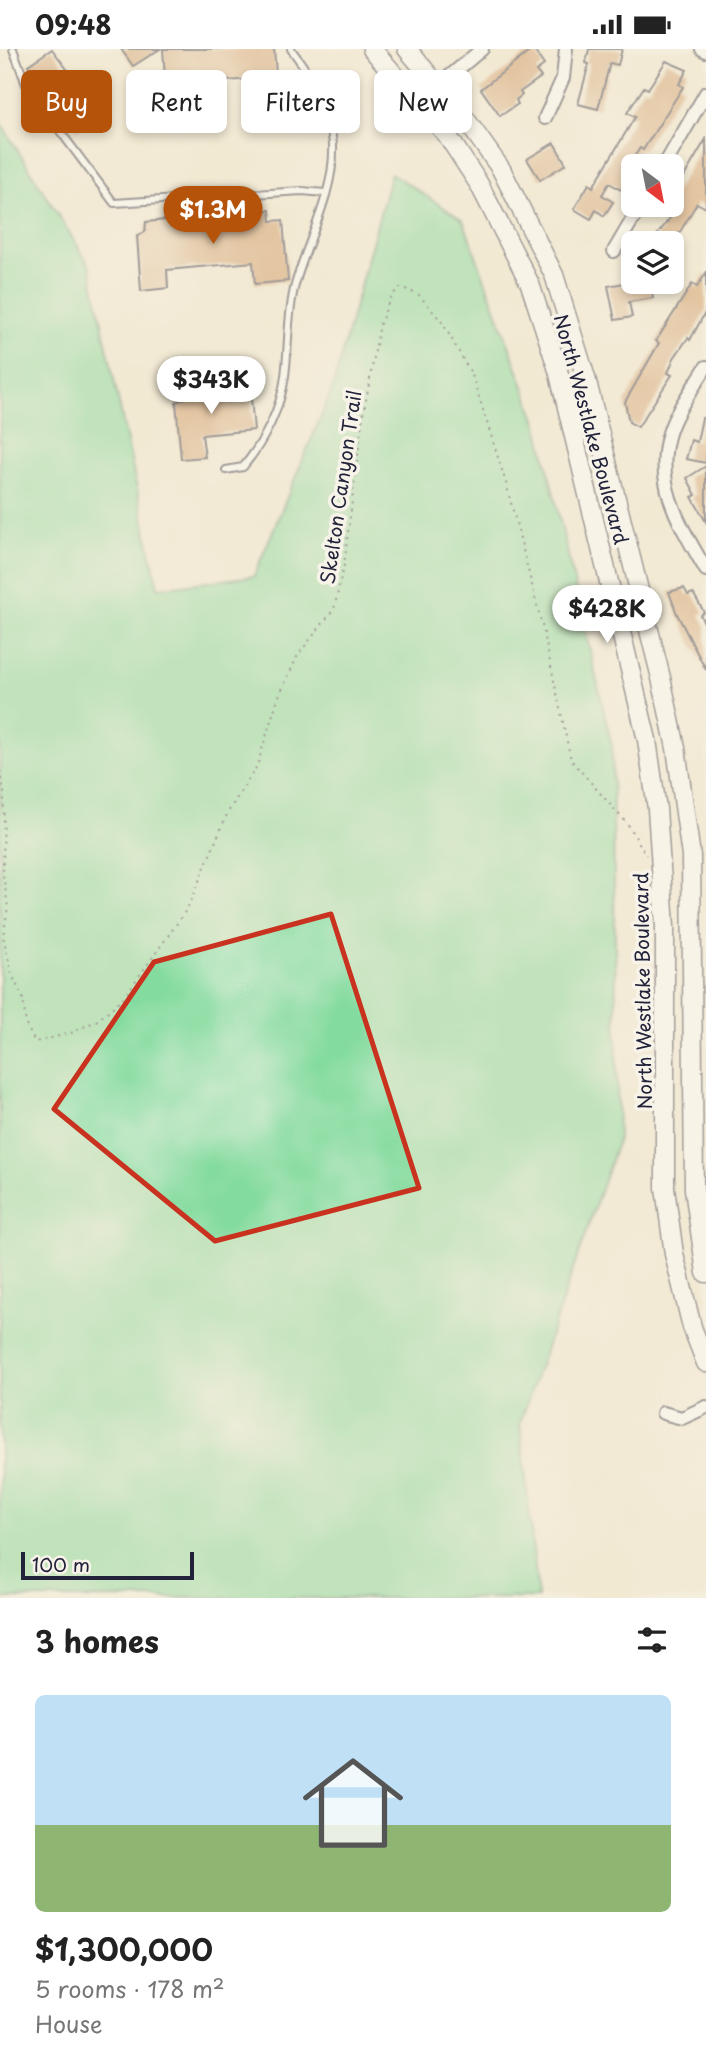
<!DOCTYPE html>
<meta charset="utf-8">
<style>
:root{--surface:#fff;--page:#f2f2f2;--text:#222;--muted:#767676;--accent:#b45309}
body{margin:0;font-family:"Playpen Sans",sans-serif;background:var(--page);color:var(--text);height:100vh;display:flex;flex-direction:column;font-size:26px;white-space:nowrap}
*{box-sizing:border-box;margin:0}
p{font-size:23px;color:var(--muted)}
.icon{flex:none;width:38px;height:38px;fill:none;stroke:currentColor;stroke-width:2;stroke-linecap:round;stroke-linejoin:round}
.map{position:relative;height:1549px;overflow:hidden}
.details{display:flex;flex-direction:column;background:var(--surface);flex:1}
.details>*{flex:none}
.banner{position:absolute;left:21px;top:21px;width:665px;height:63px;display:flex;gap:14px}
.needle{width:46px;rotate:148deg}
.buttons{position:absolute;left:621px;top:105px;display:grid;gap:14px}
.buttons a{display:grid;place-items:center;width:63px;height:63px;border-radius:10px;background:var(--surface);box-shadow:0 4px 10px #0003;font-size:35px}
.scale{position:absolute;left:21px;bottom:18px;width:173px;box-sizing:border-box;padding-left:7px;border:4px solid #22223b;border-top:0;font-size:19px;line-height:24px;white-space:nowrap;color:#22223b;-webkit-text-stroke:5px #f7f3e8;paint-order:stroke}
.price{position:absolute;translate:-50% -60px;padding:0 16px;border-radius:24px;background:#fff;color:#222;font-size:23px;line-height:46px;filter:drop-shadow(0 2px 4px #0008)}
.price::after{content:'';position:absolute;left:50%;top:42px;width:21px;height:16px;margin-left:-10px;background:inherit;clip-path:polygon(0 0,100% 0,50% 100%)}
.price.active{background:var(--accent);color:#fff}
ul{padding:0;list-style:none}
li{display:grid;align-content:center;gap:14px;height:371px;padding:0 35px}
li span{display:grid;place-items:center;height:217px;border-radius:10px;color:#555}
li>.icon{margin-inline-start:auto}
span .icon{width:126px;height:126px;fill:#fffc;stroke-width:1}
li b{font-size:30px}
h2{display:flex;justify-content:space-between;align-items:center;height:84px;padding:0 35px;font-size:30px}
.tag{padding:0 24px;border-radius:10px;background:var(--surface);box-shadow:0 4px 10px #0003;font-size:24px;line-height:63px}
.tag.active{background:var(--accent);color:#fff}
.status{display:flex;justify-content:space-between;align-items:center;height:49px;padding:0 35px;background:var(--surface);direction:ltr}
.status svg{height:19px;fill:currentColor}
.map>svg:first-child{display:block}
</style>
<div class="status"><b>09:48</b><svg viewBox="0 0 49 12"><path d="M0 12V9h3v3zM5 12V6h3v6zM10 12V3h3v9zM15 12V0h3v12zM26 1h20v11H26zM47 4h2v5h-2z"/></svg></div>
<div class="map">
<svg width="706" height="1549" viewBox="0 0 706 1549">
<rect width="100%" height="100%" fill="#f7f3e8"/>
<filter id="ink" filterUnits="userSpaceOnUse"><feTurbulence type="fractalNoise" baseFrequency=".0143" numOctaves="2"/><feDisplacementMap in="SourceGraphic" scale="14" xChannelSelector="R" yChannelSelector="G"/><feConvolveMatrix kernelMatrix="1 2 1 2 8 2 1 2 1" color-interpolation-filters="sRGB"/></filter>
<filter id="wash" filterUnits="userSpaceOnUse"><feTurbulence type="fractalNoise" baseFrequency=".00686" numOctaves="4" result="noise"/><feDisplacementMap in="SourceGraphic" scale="28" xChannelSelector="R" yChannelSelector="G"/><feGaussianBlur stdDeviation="1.57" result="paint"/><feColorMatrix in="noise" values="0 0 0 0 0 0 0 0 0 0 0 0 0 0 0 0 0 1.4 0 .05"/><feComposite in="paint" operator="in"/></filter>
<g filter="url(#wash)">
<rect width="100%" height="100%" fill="#f2e9d3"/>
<polygon fill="#83db9f" stroke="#527e6d" stroke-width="2" points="0,73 90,217 158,539 254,527 332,341 391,124 463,171 538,376 612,697 618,1091 520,1374 538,1549 0,1549"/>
<g id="blocks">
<g fill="#d19a66">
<polygon points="52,0 102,67 78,81 28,16"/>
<polygon points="121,0 160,0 133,17"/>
<polygon points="163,0 274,0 278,49 253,51 251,30 190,35 192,57 167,58"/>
<polygon points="533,0 544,16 536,22 541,28 520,43 522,46 516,51 518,55 500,67 481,40"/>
<polygon points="589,0 622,0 618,16 610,14 598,60 578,55 589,15 586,14"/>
<polygon points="666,12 687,21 679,35 683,38 643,101 640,99 630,114 623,127 628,130 621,141 609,134 602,146 613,153 604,167 596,161 591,170 574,160 589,135 593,138 635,68 627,64 644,38 648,40"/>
<polygon points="706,90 706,159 697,154 674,193 677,194 651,194 670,169 661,163 665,156 672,156 672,148"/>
<polygon points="554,94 566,115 540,131 527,110"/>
<polygon points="270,161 271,172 283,171 288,232 255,235 253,213 167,221 168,239 141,242 137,187 145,183 146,173"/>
<polygon points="706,224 706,262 690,291 688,289 674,309 668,324 672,326 638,378 629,373 625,353 659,294 656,292 692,235 697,238"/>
<polygon points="634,232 650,233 653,249 629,253 632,268 615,271 608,237"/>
<polygon points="241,335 242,350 251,349 254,381 202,386 205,408 181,410 176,353 185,349 186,340"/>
<polygon points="702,369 706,370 706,414 686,410 691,391 697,393"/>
<polygon points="706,417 706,473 692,448 696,446 687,429"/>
<polygon points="684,539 688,546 693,544 704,563 700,566 706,577 706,621 677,565 669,543"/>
</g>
</g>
</g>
<g filter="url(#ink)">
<use href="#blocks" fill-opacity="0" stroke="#414052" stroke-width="2"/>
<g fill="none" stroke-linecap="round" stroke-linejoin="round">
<g stroke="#414052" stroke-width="10">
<g id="lane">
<polyline points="13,0 27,38 114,154 302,142 325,144"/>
<path d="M226,421L243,418C264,393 281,359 285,327C289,297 287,265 295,236C307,192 335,143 333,96C330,56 314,31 291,0"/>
</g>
</g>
<g stroke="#414052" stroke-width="16">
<g id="street">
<polyline points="702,0 706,2"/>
<polyline points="419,53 482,0"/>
<polyline points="545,69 563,29 566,0"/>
<polyline points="664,117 706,44"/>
<polyline points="614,202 641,156"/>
<path d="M706,318C694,338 676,361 669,384C653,436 681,477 706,521"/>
<polyline points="663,1364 682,1369 706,1358"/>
</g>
</g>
<g stroke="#414052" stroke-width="21">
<g id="secondary">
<polyline points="372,0 447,86 479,135 530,235 558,321 647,691 657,760 665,878 665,1139 674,1205 692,1278 706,1314"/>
<polyline points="407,0 462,65 501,120 554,226 586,329 661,629 676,699 691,807 694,1140 706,1224"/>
</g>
</g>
<polyline stroke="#414052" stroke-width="2" stroke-dasharray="2 5" stroke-linecap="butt" points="0,722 4,743 3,825 8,858 3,887 12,926 23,949 26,976 35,993 71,984 98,971 124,948 178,873 188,858 228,763 257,717 278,649 298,606 334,560 344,516 362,373 380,275 391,247 401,238 419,246 442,273 472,326 506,434 543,580 571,711 629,777 646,806"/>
<use href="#lane" stroke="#fff" stroke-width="6"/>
<use href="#street" stroke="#fff" stroke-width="12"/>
<use href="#secondary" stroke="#fff" stroke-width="18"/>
</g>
</g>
<path d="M0 0H706V1549H0ZM331,865L419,1139L215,1192L54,1060L154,913Z" fill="#f2e9d3" fill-opacity=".55" fill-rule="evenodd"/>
<path fill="none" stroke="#c8321e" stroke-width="5" stroke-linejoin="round" d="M331,865L419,1139L215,1192L54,1060L154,913Z"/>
<g text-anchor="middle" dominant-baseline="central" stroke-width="7" stroke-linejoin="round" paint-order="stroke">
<g font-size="19" fill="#22223b" stroke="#f7f3e8">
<text transform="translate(592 380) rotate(75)">North Westlake Boulevard</text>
<text transform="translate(340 438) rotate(-82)">Skelton Canyon Trail</text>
<text transform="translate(642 942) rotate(-91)">North Westlake Boulevard</text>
</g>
</g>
</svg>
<div class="buttons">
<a><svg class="needle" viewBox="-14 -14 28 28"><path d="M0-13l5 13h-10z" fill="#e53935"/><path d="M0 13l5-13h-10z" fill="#767676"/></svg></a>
<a><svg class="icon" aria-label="layers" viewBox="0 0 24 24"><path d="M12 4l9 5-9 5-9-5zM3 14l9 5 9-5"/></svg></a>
</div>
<div class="scale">100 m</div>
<b class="price active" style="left:213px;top:197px">$1.3M</b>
<b class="price" style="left:211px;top:367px">$343K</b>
<b class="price" style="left:607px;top:596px">$428K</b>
<div class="banner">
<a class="tag active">Buy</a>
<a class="tag">Rent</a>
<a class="tag">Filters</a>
<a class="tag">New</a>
</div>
</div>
<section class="details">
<h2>3 homes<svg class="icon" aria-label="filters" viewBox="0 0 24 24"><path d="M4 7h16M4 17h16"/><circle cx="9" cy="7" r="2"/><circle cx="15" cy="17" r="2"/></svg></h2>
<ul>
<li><span style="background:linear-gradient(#bfe0f5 60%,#8fb573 0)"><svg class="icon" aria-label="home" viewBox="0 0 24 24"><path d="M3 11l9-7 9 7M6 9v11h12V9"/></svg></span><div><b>$1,300,000</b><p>5 rooms · 178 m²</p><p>House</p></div></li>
</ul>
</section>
